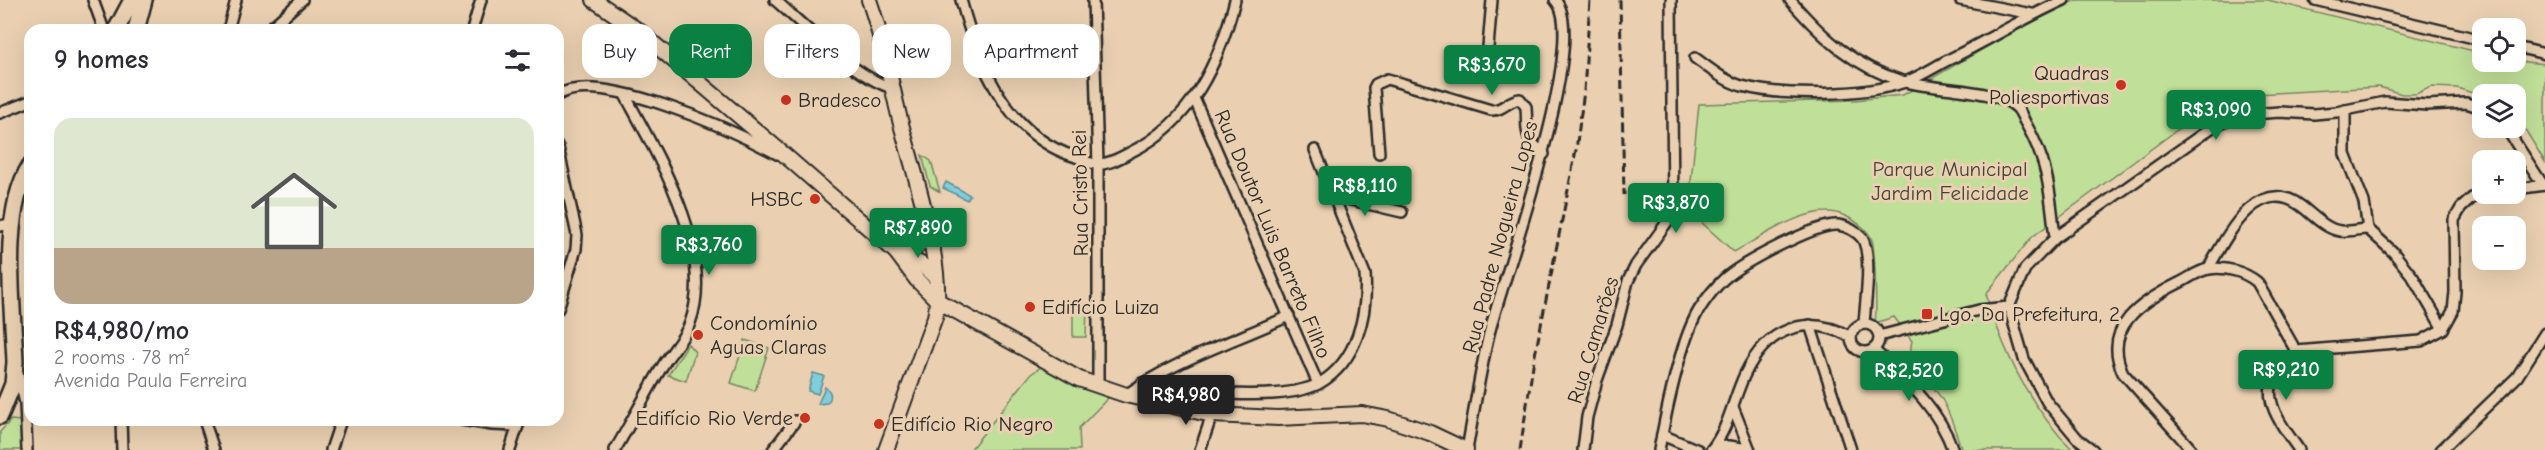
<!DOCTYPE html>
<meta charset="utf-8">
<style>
:root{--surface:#fff;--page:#f2f2f3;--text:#2b2b33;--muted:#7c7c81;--accent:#0b8043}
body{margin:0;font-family:"Comic Neue",sans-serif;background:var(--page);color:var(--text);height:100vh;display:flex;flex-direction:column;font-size:22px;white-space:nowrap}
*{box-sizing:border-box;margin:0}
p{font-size:20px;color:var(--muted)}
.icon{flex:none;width:33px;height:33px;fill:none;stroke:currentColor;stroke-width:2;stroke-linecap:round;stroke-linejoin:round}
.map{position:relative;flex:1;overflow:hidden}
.side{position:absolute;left:24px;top:24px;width:540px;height:402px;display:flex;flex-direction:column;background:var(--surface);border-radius:18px;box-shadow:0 6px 24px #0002}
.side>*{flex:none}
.top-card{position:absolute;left:582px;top:24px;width:570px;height:54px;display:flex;gap:12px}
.fabs{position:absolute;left:2472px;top:18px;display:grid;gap:12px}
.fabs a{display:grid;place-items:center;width:54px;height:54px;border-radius:12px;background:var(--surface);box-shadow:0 6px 24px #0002;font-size:30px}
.price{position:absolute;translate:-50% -51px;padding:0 14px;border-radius:6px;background:var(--accent);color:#fff;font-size:20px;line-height:39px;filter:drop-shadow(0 2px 3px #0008)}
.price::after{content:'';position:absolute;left:50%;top:36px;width:18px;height:14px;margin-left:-9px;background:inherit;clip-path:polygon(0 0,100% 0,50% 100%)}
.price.selected{background:#222;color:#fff}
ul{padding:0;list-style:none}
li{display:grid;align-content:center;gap:12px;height:318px;padding:0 30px}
li span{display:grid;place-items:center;height:186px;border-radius:18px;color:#555}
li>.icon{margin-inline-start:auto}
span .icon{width:108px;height:108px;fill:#fffc;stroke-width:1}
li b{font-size:26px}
h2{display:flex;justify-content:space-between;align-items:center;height:72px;padding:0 30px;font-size:26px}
.chip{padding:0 21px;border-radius:18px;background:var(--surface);box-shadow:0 6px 24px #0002;font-size:21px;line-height:54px}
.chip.selected{background:var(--accent);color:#fff}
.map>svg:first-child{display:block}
</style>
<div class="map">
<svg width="2545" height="450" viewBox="0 0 2545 450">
<rect width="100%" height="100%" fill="#ead0b1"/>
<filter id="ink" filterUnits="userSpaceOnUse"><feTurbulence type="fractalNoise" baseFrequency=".0167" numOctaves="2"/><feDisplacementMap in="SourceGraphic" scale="12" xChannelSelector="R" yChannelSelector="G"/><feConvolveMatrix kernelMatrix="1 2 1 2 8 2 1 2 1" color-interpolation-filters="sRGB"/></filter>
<g filter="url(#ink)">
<g fill="#c0df98" stroke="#768562" stroke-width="1.5">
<path d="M2077,0H2268L2482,53V62L2516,61L2545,64V162L2523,126L2516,119V94H2482V96L2457,88L2431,87L2416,94H2402L2379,87L2223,96L2032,237L1986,294C2003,351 2030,408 2073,450H1962C1956,434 1951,415 1943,401C1931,380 1905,366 1912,341L1894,317L1875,323C1877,312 1875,249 1872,240C1866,225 1842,211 1827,212C1796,212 1760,238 1734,252L1688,210L1699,104L1855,100L1903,95L2051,10Z"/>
<polygon points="922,155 931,161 940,192 930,186"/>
<polygon points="1073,306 1087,307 1086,337 1073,337"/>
<polygon points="745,340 769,348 755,391 731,383"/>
<polygon points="688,344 695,352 686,381 668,375"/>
<polygon points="1041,367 1108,398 1079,428 1080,450 970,450 1031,374"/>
<polygon points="11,420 21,421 22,450 0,450 0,432"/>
</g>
<g fill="#7fcedb" stroke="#5d8d95" stroke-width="1.5">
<polygon points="946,182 970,195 967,200 943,188"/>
<polygon points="813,373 824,376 818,394 808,391"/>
<path d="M825,387C831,391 833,397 827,403L818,404Z"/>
</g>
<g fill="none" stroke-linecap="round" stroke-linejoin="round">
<g stroke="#2b2b2b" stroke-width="14">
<g id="minor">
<polyline points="93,0 104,30"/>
<path d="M775,0C805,26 855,77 892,88"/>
<path d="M961,0C978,64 1007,136 1076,157C1082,160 1090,164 1097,164C1108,165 1122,157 1131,152C1192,122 1219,63 1235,0"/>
<polyline points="1093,0 1098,164 1098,385"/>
<path d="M1790,0C1823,38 1853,66 1902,81C1930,90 1998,88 2017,108C2021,112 2023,119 2026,124C2049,164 2050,193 2055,238"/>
<polyline points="1960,0 2032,14"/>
<polyline points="2315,0 2482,40"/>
<polyline points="228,30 236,0"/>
<polyline points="268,30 302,0"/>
<polyline points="472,30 481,0"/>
<polyline points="1488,47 1492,0"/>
<polyline points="2516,47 2545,54"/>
<path d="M1695,58C1709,68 1724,81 1742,86C1783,97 1865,96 1905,82C1919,77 1933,68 1946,61C1986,41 2024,18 2064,0"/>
<path d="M558,95C601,69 734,131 777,154"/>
<polyline points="1194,98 1318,384"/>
<polyline points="2345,110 2345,154 2364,202 2368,229"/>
<polyline points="0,113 30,101"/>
<polyline points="2506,128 2543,185"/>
<polyline points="558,147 577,235 576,249 558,309"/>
<path d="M1379,153L1374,88L1376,84L1387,79L1491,110C1503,111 1508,100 1520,99L1526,107C1528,133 1522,135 1544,154"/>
<polyline points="2516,189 2545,185"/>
<polyline points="1334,196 1402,212"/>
<polyline points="0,226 10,224"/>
<polyline points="2368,229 2393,252 2413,277 2443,329"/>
<path d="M2208,269C2226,238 2257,173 2301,206C2312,214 2325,229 2340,231C2348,232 2359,229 2368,229"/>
<circle cx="1865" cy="338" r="14"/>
<polyline points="1810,325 1851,450"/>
<polyline points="1879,336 1979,310 2009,307"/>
<path d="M1873,349C1906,380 1938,407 1953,450"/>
<polyline points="17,369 25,403 27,450"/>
<path d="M1142,383C1170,394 1199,394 1229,394C1254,395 1297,396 1320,383C1357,361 1368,315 1365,274L1315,150"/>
<path d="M1126,395C1174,360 1235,341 1289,316"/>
<polyline points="1733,407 1750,450"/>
<polyline points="121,420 122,450"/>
<polyline points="204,420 214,450"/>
<polyline points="462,420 492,425 518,426"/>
<polyline points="1662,435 1698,450"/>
<polyline points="1714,447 1729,446 1749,449"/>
<polyline points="331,450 341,420"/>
<polyline points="510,450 519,422"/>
<path d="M615,450C632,421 647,391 665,362C673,350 685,337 690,323C716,252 658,156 625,95"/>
<polyline points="773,450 795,421"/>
<polyline points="1200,450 1212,415"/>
<path d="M1467,450C1474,411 1480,372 1489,334C1502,280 1592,36 1555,0"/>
<polyline points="1583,450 1587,417 1597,380 1617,325 1628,281 1636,265 1670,218 1673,205 1671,0"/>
<path d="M1659,450C1666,413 1680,341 1699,310C1706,299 1714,288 1724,279C1742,263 1817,223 1838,225C1847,226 1857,232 1862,238C1873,255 1865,304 1864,324"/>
<path d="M1711,450C1729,428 1733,399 1745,374C1767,328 1806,313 1851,337"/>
<polyline points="2093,450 2077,438 2047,402 2024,359 2009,307 2025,269 2055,238 2214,126 2238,115 2280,112 2314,114 2336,112 2385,102 2427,105 2466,103 2482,108"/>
<path d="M2192,450L2123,373C2101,327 2143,301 2179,283C2188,279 2199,270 2209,269C2225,266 2245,272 2257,282L2296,351"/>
<path d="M2299,450C2286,431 2261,402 2274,377C2279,368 2289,359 2296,351L2421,341L2443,329L2453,311L2455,292L2454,220L2461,208L2472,198L2485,194"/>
<polyline points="2441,450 2517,377 2545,333"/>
</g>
</g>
<g stroke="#2b2b2b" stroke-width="18">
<g id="secondary">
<polyline points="594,0 639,31 780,151 896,252 917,280 938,301 1079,379 1126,395 1212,415 1278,418 1362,414 1388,419 1430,433 1466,450"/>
<path d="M869,0C883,39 890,79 900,120C913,170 946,268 935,317L886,450"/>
<polyline points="896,252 914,249 929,235"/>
<polyline points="898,253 921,264 936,278"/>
</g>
</g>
<g stroke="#2b2b2b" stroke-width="20">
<g id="primary">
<polyline points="116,30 132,0"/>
<polyline points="136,30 144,0"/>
<path d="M0,416L13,384L15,362C13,305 0,214 30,166"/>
</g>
</g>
<use href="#minor" stroke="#ead0b1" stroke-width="9"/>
<use href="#secondary" stroke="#ead0b1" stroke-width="14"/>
<use href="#primary" stroke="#ead0b1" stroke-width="15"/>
<g stroke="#2b2b2b" stroke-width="3" stroke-dasharray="9 4.5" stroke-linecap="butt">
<polyline points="1620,0 1624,195"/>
<polyline points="1520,450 1533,365 1576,150 1584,91 1590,0"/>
</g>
</g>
</g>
<g fill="#c8321e" stroke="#ead0b1" stroke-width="2">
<circle cx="2121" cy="85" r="6"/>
<circle cx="786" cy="100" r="6"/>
<circle cx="815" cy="199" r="6"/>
<circle cx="1030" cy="307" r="6"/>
<rect x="1921" y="308" width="12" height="12" rx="3"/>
<circle cx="698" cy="335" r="6"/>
<circle cx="805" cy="418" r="6"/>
<circle cx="879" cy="424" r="6"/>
</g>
<g text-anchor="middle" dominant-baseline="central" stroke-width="6" stroke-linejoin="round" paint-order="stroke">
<g font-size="21" fill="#2b2b2b" stroke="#ead0b1" text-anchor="start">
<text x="2109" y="73" text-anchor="end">Quadras<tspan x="2109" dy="24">Poliesportivas</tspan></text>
<text x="798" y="100">Bradesco</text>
<text x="803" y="199" text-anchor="end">HSBC</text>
<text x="1042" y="307">Edifício Luiza</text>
<text x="1939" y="314">Lgo. Da Prefeitura, 2</text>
<text x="710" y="323">Condomínio<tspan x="710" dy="24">Aguas Claras</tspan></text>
<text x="793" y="418" text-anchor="end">Edifício Rio Verde</text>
<text x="891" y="424">Edifício Rio Negro</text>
</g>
<g font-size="21" fill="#41463b" stroke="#ead0b1">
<text x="1950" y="169">Parque Municipal<tspan x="1950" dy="24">Jardim Felicidade</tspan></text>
</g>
<g font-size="21" fill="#2b2b2b" stroke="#ead0b1">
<text transform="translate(1080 193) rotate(-91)">Rua Cristo Rei</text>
<text transform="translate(1273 234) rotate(67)">Rua Doutor Luis Barreto Filho</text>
<text transform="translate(1500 237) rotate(-75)">Rua Padre Nogueira Lopes</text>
<text transform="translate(1593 340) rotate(-73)">Rua Camarões</text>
</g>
</g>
</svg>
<div class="fabs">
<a><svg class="icon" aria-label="locate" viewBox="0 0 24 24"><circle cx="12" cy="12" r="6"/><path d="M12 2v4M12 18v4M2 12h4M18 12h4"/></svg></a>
<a><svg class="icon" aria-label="layers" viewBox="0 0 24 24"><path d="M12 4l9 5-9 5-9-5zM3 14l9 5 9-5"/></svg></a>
<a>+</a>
<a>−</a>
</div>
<b class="price" style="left:1492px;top:96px">R$3,670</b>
<b class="price" style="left:2216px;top:141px">R$3,090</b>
<b class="price" style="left:1365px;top:217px">R$8,110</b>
<b class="price" style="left:1676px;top:234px">R$3,870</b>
<b class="price" style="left:918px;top:259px">R$7,890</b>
<b class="price" style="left:709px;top:276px">R$3,760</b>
<b class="price" style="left:2286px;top:401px">R$9,210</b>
<b class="price" style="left:1909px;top:402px">R$2,520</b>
<b class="price selected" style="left:1186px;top:426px">R$4,980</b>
<div class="top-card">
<a class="chip">Buy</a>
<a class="chip selected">Rent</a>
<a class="chip">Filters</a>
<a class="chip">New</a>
<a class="chip">Apartment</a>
</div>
<section class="side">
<h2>9 homes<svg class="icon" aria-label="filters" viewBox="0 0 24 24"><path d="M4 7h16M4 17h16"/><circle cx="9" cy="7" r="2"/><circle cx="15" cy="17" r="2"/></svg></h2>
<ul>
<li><span style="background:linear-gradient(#dfe7d0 70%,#b9a48a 0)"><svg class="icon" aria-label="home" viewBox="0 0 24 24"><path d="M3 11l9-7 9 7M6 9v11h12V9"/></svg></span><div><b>R$4,980/mo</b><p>2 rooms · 78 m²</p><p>Avenida Paula Ferreira</p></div></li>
</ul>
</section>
</div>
